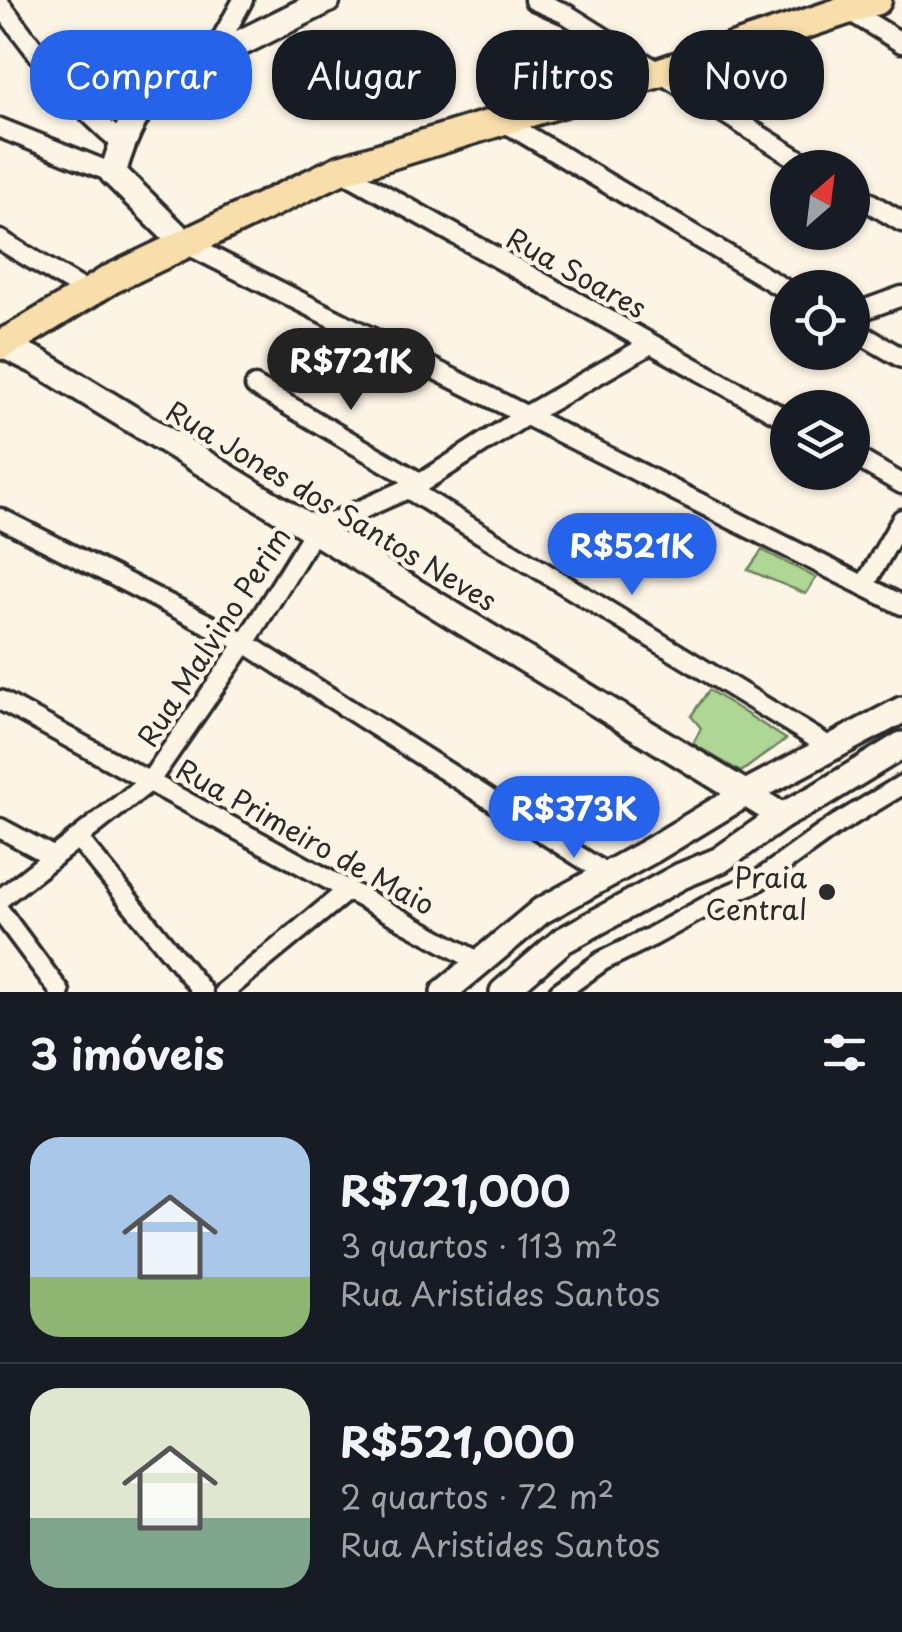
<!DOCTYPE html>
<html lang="pt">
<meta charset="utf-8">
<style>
:root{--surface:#171b24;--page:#20242c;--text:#f1f3f6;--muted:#9ea1a6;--line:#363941;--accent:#2563eb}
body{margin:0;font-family:"Playpen Sans",sans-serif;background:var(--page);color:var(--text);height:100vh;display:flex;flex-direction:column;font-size:38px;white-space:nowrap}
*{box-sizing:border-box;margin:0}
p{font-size:32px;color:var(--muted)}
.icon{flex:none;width:55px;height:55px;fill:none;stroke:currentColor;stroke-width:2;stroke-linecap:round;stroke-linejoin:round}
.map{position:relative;height:992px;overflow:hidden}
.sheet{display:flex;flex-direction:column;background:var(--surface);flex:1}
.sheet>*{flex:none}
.banner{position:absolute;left:30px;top:30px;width:842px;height:90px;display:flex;gap:20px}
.needle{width:65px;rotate:28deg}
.fabs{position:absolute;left:770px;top:150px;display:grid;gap:20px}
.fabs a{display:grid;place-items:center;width:100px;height:100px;border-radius:50%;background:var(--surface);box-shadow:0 2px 8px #0004;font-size:50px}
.price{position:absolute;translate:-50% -85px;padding:0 22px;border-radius:35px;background:var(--accent);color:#fff;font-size:32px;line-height:65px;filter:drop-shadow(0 2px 5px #0008)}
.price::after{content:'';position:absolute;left:50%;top:60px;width:30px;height:22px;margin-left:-15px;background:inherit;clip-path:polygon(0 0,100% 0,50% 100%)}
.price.on{background:#222;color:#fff}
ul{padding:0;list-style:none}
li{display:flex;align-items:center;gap:30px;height:250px;padding:0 30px}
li+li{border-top:2px solid var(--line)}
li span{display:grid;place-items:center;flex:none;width:280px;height:200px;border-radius:30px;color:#555}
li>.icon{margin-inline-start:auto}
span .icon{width:120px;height:120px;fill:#fffc;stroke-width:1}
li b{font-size:42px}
h2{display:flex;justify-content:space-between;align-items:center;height:120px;padding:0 30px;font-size:42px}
.chip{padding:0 35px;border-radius:40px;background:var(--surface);box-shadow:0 2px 8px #0004;font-size:35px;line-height:90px}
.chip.on{background:var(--accent);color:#fff}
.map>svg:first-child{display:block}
</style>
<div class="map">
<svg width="902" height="992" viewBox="0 0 902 992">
<rect width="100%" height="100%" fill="#fcf5e5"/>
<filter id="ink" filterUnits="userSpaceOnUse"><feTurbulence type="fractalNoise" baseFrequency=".01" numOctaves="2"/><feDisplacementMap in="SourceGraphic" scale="20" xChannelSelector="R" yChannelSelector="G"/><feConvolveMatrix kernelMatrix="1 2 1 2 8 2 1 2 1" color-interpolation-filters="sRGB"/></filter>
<g filter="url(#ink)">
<g fill="#aed795" stroke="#6c8160" stroke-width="2.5">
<polygon points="762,550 816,578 806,594 748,570"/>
<polygon points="709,690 786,739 741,772 693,744 701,728 691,716"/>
</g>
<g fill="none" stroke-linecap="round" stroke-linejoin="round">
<g stroke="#2b2b2b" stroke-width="25">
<g id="street">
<polyline points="534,0 566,14 812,168"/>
<path d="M0,4C37,53 74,105 122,143"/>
<polyline points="848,10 902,43"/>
<polyline points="212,56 243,0"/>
<polyline points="501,120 788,291"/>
<polyline points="0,128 113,173"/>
<polyline points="340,170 788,420"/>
<polyline points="852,192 902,222"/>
<polyline points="0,240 87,292"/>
<polyline points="184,243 902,605"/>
<polyline points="852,314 902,296"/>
<polyline points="852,329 902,358"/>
<polyline points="255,386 421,483"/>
<polyline points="852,455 902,484"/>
<polyline points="408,489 830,747"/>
<polyline points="0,518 245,643 607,874"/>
<polyline points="864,586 902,519"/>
<polyline points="0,700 481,963"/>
<polyline points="0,828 54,857"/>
<polyline points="78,838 203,992"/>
<polyline points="0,899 149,782 245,643 315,530 421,483 525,416 649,345"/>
<polyline points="0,911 60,992"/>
<polyline points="224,992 348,890"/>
<polyline points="559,992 602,961 651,937 729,894 755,883 834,826 902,785"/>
</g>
</g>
<g stroke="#2b2b2b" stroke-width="32">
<g id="secondary">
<path d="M184,243L113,173C124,135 138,100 172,77L327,0"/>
<polyline points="1,344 38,362 782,816"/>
<polyline points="444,992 541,911 652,850 746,793 902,710"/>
<polyline points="503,992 562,941 681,876 720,860 782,816 819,796 902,745"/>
</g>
</g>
<g stroke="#2b2b2b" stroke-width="35">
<polyline id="primary" points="0,345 21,334 111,279 340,170 658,73 877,0"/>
</g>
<use href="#street" stroke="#fcf5e5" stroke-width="18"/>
<use href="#secondary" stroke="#fcf5e5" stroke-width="25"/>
<use href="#primary" stroke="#f8deab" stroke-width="28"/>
</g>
</g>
<circle fill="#2b2b2b" stroke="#fcf5e5" stroke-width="4" cx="827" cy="892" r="10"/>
<g text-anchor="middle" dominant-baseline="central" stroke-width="9" stroke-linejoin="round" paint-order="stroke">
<g font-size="28" fill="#2b2b2b" stroke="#fcf5e5">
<text transform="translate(577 272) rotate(29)">Rua Soares</text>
<text transform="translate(332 505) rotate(31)">Rua Jones dos Santos Neves</text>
<text transform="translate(213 636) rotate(-57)">Rua Malvino Perim</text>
<text transform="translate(306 836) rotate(29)">Rua Primeiro de Maio</text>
</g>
<g font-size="28" fill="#2b2b2b" stroke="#fcf5e5" text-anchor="end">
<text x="807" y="876">Praia<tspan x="807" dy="32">Central</tspan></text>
</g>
</g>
</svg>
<div class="fabs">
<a><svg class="needle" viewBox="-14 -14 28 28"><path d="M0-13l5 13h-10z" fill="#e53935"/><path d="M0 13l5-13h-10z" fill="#9ea1a6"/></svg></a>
<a><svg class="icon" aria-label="locate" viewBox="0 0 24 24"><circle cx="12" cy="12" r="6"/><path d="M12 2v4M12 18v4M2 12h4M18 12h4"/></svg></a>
<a><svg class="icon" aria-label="layers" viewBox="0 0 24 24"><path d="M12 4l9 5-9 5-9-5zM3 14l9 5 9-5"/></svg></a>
</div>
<b class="price on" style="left:351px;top:413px">R$721K</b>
<b class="price" style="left:632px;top:598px">R$521K</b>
<b class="price" style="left:574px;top:861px">R$373K</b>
<div class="banner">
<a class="chip on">Comprar</a>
<a class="chip">Alugar</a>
<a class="chip">Filtros</a>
<a class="chip">Novo</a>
</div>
</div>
<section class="sheet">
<h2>3 imóveis<svg class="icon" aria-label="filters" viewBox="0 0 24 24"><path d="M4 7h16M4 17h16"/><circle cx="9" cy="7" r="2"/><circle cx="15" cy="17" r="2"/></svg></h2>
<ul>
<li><span style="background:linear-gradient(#a9c7e8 70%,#8fb573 0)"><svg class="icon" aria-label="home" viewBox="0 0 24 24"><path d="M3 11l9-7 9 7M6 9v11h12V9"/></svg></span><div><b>R$721,000</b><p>3 quartos · 113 m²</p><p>Rua Aristides Santos</p></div></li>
<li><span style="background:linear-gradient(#dfe7d0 65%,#7fa58c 0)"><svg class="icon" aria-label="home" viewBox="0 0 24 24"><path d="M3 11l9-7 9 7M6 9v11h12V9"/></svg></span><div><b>R$521,000</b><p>2 quartos · 72 m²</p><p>Rua Aristides Santos</p></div></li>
</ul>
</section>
